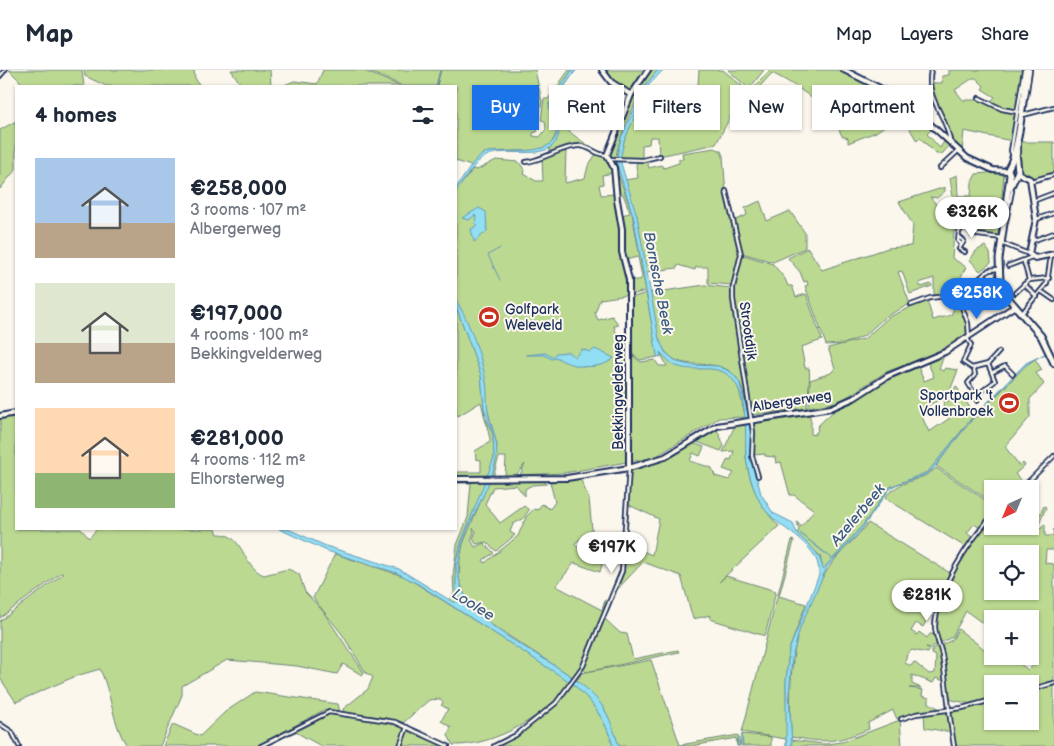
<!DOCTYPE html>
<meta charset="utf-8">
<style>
:root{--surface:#fff;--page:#f2f2f3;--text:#1f2937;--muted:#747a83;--line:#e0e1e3;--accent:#1a73e8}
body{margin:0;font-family:"Balsamiq Sans",sans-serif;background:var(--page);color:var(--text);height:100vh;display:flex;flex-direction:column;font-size:19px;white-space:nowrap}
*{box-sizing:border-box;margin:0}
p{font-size:16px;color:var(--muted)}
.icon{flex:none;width:28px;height:28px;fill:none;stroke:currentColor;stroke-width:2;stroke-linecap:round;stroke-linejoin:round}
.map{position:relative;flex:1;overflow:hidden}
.sheet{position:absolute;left:15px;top:15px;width:442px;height:445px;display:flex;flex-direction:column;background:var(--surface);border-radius:0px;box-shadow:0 1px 4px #0004}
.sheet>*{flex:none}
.top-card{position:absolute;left:472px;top:15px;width:475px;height:45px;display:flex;gap:10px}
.needle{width:32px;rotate:224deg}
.controls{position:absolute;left:984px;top:410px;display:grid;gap:10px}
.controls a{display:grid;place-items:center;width:55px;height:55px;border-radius:0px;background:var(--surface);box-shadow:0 1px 4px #0004;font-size:25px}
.price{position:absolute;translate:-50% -42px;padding:0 11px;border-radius:18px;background:#fff;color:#222;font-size:16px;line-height:32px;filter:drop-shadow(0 1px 2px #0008)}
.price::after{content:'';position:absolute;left:50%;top:30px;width:15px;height:11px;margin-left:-8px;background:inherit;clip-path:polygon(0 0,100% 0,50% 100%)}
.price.current{background:var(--accent);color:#fff}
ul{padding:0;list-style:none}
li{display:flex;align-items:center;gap:15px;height:125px;padding:0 20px}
li span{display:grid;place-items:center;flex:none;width:140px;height:100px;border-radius:0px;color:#555}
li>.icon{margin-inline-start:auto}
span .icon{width:60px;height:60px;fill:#fffc;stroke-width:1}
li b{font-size:21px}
h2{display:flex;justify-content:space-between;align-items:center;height:60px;padding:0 20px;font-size:21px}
.pill{padding:0 18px;border-radius:0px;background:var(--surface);box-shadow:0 1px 4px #0004;font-size:18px;line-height:45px}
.pill.current{background:var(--accent);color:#fff}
header{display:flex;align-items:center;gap:30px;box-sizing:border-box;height:70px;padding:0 25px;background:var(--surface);border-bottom:1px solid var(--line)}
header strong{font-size:24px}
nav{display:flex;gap:28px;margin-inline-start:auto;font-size:18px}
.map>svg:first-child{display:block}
</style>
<header>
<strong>Map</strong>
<nav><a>Map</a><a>Layers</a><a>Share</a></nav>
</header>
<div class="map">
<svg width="1054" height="676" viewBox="0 0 1054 676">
<rect width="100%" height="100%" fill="#fbf7ec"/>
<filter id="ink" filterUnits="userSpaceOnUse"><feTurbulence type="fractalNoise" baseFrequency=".02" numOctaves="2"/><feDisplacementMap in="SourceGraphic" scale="10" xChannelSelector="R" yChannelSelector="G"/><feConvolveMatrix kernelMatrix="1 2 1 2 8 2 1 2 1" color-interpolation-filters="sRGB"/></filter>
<g filter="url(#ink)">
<g fill="#bcd991" stroke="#6c8478" fill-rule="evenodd">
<polygon points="9,0 82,0 84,16 25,16"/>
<polygon points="84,0 194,0 195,8 200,16 106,16 85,6"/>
<polygon points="231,0 270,0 271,16 242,16"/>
<polygon points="323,0 362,0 400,16 282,16 294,11 317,14"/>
<polygon points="366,0 440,0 437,15 441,0 535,0 542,32 539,45 536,44 533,51 538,54 537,62 533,63 533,66 540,67 546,59 545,51 541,50 544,29 548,29 569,0 572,0 549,34 557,62 552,72 547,77 540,80 488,82 471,96 456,91 456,16 403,16"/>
<path d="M576,0L554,31L553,38L560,55L590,77L574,75L551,82L549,79C569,59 551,54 552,36C552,24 569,9 576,0Z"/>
<polygon points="605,0 646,0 631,22 613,11"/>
<path d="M649,0H658C641,17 619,63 616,87H610L609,82L632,26Z"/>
<polygon points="699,0 723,0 748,21 738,32 716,74 659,86 658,67 650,67 649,74 642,75 642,89 620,87 624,71 643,27 662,32 697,31"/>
<polygon points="728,0 764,0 749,19"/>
<path d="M770,0H840L876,19L863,36L886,55L876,62L848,73V68L842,66C830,37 798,16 772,3L743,35L742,31Z"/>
<path d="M949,0H1023L1017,39C1007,43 998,37 990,32L995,27L982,19L984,16L976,8H973L955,20L963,30H982L1001,40L1016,44L1012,71L964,61L962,82C949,68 952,62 944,46C938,34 932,27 929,13H942V6L949,5Z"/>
<polygon points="891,27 902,30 934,57 927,64 940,78 945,70 950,75 942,84 936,84 920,68 917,71 907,54 890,54 878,41"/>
<polygon points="16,51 16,99 0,119 0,60"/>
<polygon points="1020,72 1054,72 1054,102 1033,110 1020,101 1017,87 1020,83"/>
<polygon points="715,78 721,81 723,86 726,124 740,182 734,212 731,215 708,213 708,197 696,197 695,200 678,195 677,198 646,202 637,146 624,110 638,108 636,95 638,91 647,91 649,98 661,95 664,98 679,93 679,89 683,89 682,83"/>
<path d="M566,79L565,113L585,108L588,96L596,84L592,81C603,86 613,89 614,103L602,105L603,114L599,115L601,125L615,124L628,209V225L600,229L595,243L598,250L612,246L619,255L614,256L619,272H628L627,392L564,403L520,405L525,394L516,405L505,407L506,387H499L493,407H490L495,392L497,375L487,338L486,315L469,258L456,230V121L473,99L477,100L496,90L519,92L525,101L524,104L536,111H543L542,88Z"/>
<polygon points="616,90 618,103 632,143 646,221 630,225 629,205 630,210 640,210 642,207 638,187 625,190 621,145 630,143 623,124 617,124 612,91"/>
<polygon points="990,100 1004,105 998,167 971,161 953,127 950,108 957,105 958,126 971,126 972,112 976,104 988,103"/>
<polygon points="945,117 945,121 937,128 930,127 940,139 943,138 955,150 952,188 966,197 960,209 963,220 934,226 934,208 919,213 921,217 931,214 932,216 910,224 902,201 898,202 910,234 885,247 864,266 844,274 826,275 805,216 808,215 807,211 804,212 800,202 788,188 808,178 822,200 888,178 911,176 913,155 899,132"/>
<polygon points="760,131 767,151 790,141 805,163 805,178 773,192 742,183 734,151 747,145 745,138"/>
<polygon points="985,176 990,183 991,193 980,201 970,190 976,181"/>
<path d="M741,184L773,194L785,209L788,216H792L796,227L806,224L822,270L801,277L805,298H809C811,309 807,325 807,338L752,345L735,240L734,220Z"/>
<path d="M705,215L731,218L749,347C744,334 745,318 736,307C715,282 678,308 662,276C654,260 653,240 650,223Z"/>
<polygon points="646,223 658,287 640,290 630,282 631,228"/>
<polygon points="927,230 933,250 951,245 956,234 959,232 966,251 967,265 938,283 886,302 839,332 809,337 810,310 831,303 835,298 828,278 864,269 889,247"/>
<polygon points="456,236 481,305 485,347 493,365 494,388 488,407 456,406 458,402 481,402 481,390 476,389 475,381 490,372 490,369 481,332 458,346 456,343"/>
<path d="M660,282C687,313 717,284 736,313C742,323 741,336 746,347L719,348L655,387L630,392V284L641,292L655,290L659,296H667Z"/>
<path d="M944,285L939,299L943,301L945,298L958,300L946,331L948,332L956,316L976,347L1025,296L1035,289L1042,300L1036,303L1044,314L1030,329V347L1005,377L1020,396L1023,393L1025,395L1015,404L1025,415L1020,419H992V432L936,396L972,348L928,402L890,417L863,455L823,500L820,486L797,464L799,460L797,452L801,457L814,440L794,425H790L781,392L776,393L775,387L765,386V384L753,385V352L809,344L811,351V364L814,365L818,360L817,357C841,330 884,311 918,297L924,311L934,307L928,293ZM941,329L945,331L943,335L950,348L929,362L918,338L925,337Z"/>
<path d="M16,346V459H81L89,468L97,459H216L218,464C244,463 242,497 264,505L288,499L299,504L305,522L322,540L361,598L364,603L362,605L343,594L337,604L297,596L227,590L182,616V625L160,676H127C112,653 112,625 100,599L76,606L16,632L0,608V551L63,504L61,503L0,548V348Z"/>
<path d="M746,352C747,364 745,376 746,387C749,414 760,437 779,456L719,512L726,506L776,521L765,566L710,549L711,545L693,549L681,506L643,492L613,524L623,503L624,473L652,485L659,449L629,435L630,400L658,393L692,373L704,377L700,386L693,383L690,391L712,398L715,406L729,410L734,403L723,399L728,389L731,390L734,381L723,382L736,353Z"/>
<polygon points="716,358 724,375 721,381 694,371"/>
<path d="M936,398L992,434V444L980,458L974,454L967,463L973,468L967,478L885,428C898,409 920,413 936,398Z"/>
<polygon points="580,408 589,429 592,460 574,474 583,481 602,484 603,491 600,502 574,493 556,516 602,540 605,530 608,531 586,587 574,608 487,552 475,541 464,524 459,508 460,490 463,474 489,411 543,411 547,414 532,415 525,419 525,426 516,415 493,417 485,434 500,453 524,436 529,440 523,449 513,454 510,462 515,465 496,481 486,472 476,474 473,469 476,461 473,458 474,462 471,470 475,477 484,473 494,483 483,490 485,493 518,466 526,447 534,439 537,440 542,434 550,439 555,432 550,412"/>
<polygon points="456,411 486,411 461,473 456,492 456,526 458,528 462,527 463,531 453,532 450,530 454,523 453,505 457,475 468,447 471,413 456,413"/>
<path d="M1044,436L1046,437L1038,457L1041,459L1043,455H1045V466H1053L1054,459V480H1046L1045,493L1054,494V612L1030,618V614H992V629L971,634L948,629L941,575L952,570L958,559L1001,592L1010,586L1028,600L1036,593L1027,586H1030V549H992V560L966,541L952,567L940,573C925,538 969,474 992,447V456H1029L1033,459ZM992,484H1030V521H992Z"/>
<path d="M868,453L950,503L956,496L936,543L930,539L928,542L923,540L921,544L928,548L923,557L916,553L911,561L917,565L919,562L927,568L930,564H933L938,573L931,578L926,577L930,579L928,583L912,580L907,584L905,593L911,596L914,592L929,604L935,603L936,586L932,584V579L939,575L944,611L936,608L933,613L912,605V614L921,618H909L923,620L922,626L929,628V633L944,641L914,643L897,649L893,640L868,653L869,659C835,673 826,673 791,667C789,602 790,556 828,499C839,482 856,469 868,453Z"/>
<polygon points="792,470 794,471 779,526 806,534 789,580 786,613 787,676 786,676 786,669 742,662"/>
<path d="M335,484L406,507L571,612C547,645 496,676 453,675L448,665L451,657L441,651L448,639L441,635L443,633L440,629L429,630L403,653L373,646L343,643V639L368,619L373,607L366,603L342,564L313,528Z"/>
<polygon points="604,548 620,563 627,564 633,589 678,580 679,582 586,602 583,599"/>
<polygon points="651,590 680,675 738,665 740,676 737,676 736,668 692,676 619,676 605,640 576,609 579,608 581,603"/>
<path d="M573,614C592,631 606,650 613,676H495C526,661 553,641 573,614Z"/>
<polygon points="1054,615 1054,676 955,676 949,643 992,631 992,651 1030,651 1030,621"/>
<polygon points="255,622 338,634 340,642 324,640 257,676 163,676 173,654 200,666 225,642"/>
<polygon points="328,642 401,654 406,657 399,676 321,676 292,660"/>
<polygon points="947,642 950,662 925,658 924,644"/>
<polygon points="900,650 902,676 792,676 791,670 825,674 842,672"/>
<polygon points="408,658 446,676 401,676"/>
<polygon points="742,664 771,667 771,676 742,676"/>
</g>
<g fill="#92def3" stroke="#6298b7">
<path d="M572,0H576L552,33V41L559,61C556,96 507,75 486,86C473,93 465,110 456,121V118L473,93L484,83C504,78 557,89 557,60C557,51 549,43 549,34Z"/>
<path d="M658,0H663L648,16L624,71L620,90L637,146L659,269L665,282L677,292L690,295L718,296L731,302L739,311L750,351L751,386L761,424L773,443L793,453C798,473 818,473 823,499L832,489L800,463L833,489L863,455L890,417L928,402L975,345L1026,293L1047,283L1031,291L1024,297L974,347L932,400L925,405L895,415L889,420L861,460L827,497L800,558L792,588L789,624L792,676H787L786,669V612L789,580L819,505C821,470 774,460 760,432C753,419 747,400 746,385C745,363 748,330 734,311C718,290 695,305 674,295C669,292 665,287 660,282L661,287L657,286L634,149L616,91L621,68L646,14Z"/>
<polygon points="479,138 486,142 487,161 474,172 471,159 478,155 475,154 476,147 475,145 469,150 462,148"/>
<path d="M456,230C470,253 481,285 486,312C488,323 486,335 489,346C493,362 499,373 496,390C489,428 447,477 461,516C479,568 566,588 601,634C610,647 614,661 619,676H613C606,650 592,631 573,614L418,514L397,503L327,481L279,459H288L326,476L399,499L453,532L463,531L462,527L458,528L456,526V492L461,473L494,388L493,365L484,338L481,305L456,236Z"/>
<path d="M582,279L590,282L595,279L614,288C600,301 571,298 556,287L552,289L544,285H526L545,283L553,287L556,283L568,282L575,287Z"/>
</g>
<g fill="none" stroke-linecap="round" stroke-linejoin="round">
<g stroke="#6298b7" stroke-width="1">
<polyline points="436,16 440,0"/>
<polyline points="500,178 488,185 500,210"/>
<polyline points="742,665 743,676"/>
<polyline points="740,668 741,676"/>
<polyline points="737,669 738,676"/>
<polyline points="830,674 830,676"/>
</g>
<g stroke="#1b2f5e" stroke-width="6">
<g id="street">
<path d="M931,0C925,30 946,43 950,71"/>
<polyline points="0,6 5,0"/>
<polyline points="1026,27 1030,0"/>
<polyline points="979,28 1002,39 1018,42"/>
<polyline points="1023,45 1054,37"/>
<polyline points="1019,72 1019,83 1013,86 1011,81 1024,0"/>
<polyline points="609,89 643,90 660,86"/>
<path d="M526,92C544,90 560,77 578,76C590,75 596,86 607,85"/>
<polyline points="940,98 958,81"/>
<polyline points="1031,111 1053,105"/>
<polyline points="726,121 741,184 733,217 733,229 753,362 752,386 758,406"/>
<polyline points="1033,131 1054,123"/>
<polyline points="1037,149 1054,143"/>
<polyline points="957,151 978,165 1002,168"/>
<polyline points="1006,151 1012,121"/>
<polyline points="960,168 964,171 959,179 965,182"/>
<polyline points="1032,171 1054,163"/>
<polyline points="1001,173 1029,184"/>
<polyline points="961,174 958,171 959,162 963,157"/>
<polyline points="1024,192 1029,210"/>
<polyline points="1008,196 1032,187"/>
<polyline points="978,210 999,209"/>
<polyline points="1024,214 1037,227"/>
<polyline points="1041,221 1054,230"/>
<polyline points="1015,223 1029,210 1049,208"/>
<polyline points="962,224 989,200 998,199"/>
<polyline points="962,224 960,232 968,253 969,267"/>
<polyline points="911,235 930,228 962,224"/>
<polyline points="1023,242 1047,213 1051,185"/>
<polyline points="967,268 971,275 963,292 972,298 988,294 999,282"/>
<polyline points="974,299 975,305 968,313 976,326 995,311 988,294"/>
<polyline points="993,302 1005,296 1013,304"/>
<polyline points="976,326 977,331"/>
<polyline points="1021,419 1054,386"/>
<polyline points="1030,620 1054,613"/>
<polyline points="901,649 916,644 962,638 992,630"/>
<polyline points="0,654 12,662 19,676"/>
<polyline points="261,676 329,642 395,652 448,676"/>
<polyline points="400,676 407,657"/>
<polyline points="494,676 516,665 556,633 583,596 622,501 629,398"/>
<path d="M954,676C949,646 947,615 942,585C940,575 935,566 935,556C937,520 968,472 992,446"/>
</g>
</g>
<g stroke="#1b2f5e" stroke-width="8">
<g id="secondary">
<polyline points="602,0 611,12 631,25"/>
<polyline points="844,0 904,30 967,88 993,100 1008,101"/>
<polyline points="1018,103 1030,109 1036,149 1029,184 1035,188 1054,184"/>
<polyline points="0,346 16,343"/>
<polyline points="629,396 629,210 622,182 622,159 617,130 614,98 607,85 631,25 648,0"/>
<polyline points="456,409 567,408 629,398 665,387 717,356 831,338 854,328 888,306 945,282 1015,236"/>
</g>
</g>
<g stroke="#1b2f5e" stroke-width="9">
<g id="primary">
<polyline points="1010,118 1018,101 1016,82"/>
<polyline points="1006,139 999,189 1000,211 1008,228 1041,266 1054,293"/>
<path d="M1005,141L1010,105L1008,99C1020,80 1023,25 1027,0"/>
</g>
</g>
<use href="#street" stroke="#fbf7ec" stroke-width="2.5"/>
<use href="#secondary" stroke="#fbf7ec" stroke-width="4"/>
<use href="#primary" stroke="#fbf7ec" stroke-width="5"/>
</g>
</g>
<defs>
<g id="stadium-disc" transform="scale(1.125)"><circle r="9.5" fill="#c8321e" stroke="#fbf7ec"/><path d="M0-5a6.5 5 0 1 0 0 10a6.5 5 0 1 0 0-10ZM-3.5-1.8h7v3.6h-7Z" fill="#fff"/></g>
</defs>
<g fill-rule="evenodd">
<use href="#stadium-disc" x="489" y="247"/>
<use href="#stadium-disc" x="1009" y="333"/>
</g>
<g text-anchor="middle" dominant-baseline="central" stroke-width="4" stroke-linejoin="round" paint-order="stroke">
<g font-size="14" fill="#1b2f5e" stroke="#fbf7ec" text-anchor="start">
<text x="505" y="239">Golfpark<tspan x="505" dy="16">Weleveld</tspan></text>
<text x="993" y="325" text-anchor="end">Sportpark 't<tspan x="993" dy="16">Vollenbroek</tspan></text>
</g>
<g font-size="14" fill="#1b2f5e" stroke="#fbf7ec">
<text transform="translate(748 261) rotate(82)">Strootdijk</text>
<text transform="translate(618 322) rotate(-90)">Bekkingvelderweg</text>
<text transform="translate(792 331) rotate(-9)">Albergerweg</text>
</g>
<g font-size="15" font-style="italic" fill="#395b83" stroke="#fbf7ec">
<text transform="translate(658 213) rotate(79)">Bornsche Beek</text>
<text transform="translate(858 445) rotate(-50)">Azelerbeek</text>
<text transform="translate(473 535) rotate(32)">Loolee</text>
</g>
</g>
</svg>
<div class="controls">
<a><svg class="needle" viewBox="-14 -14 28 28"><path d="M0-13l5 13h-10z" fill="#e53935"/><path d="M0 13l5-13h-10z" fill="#747a83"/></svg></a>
<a><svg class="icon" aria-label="locate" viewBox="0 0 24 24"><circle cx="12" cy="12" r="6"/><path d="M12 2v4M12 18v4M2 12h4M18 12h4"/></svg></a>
<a>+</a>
<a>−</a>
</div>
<b class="price" style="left:972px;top:169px">€326K</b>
<b class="price current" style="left:977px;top:250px">€258K</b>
<b class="price" style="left:612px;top:504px">€197K</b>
<b class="price" style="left:927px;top:552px">€281K</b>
<div class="top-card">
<a class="pill current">Buy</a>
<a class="pill">Rent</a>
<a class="pill">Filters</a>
<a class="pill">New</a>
<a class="pill">Apartment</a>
</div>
<section class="sheet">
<h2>4 homes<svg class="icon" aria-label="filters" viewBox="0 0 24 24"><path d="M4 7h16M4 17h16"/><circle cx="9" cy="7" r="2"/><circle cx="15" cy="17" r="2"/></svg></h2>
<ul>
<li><span style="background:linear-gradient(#a9c7e8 65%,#b9a48a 0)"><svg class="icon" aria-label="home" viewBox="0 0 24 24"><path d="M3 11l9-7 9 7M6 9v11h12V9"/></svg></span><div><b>€258,000</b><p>3 rooms · 107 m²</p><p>Albergerweg</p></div></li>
<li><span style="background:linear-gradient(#dfe7d0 60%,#b9a48a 0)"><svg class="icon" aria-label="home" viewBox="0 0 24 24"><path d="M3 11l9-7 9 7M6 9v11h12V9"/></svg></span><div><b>€197,000</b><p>4 rooms · 100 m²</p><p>Bekkingvelderweg</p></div></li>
<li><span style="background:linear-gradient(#ffd9b3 65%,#8fb573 0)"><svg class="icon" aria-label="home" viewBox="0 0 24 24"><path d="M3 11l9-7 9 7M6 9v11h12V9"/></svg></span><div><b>€281,000</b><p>4 rooms · 112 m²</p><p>Elhorsterweg</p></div></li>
</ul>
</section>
</div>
